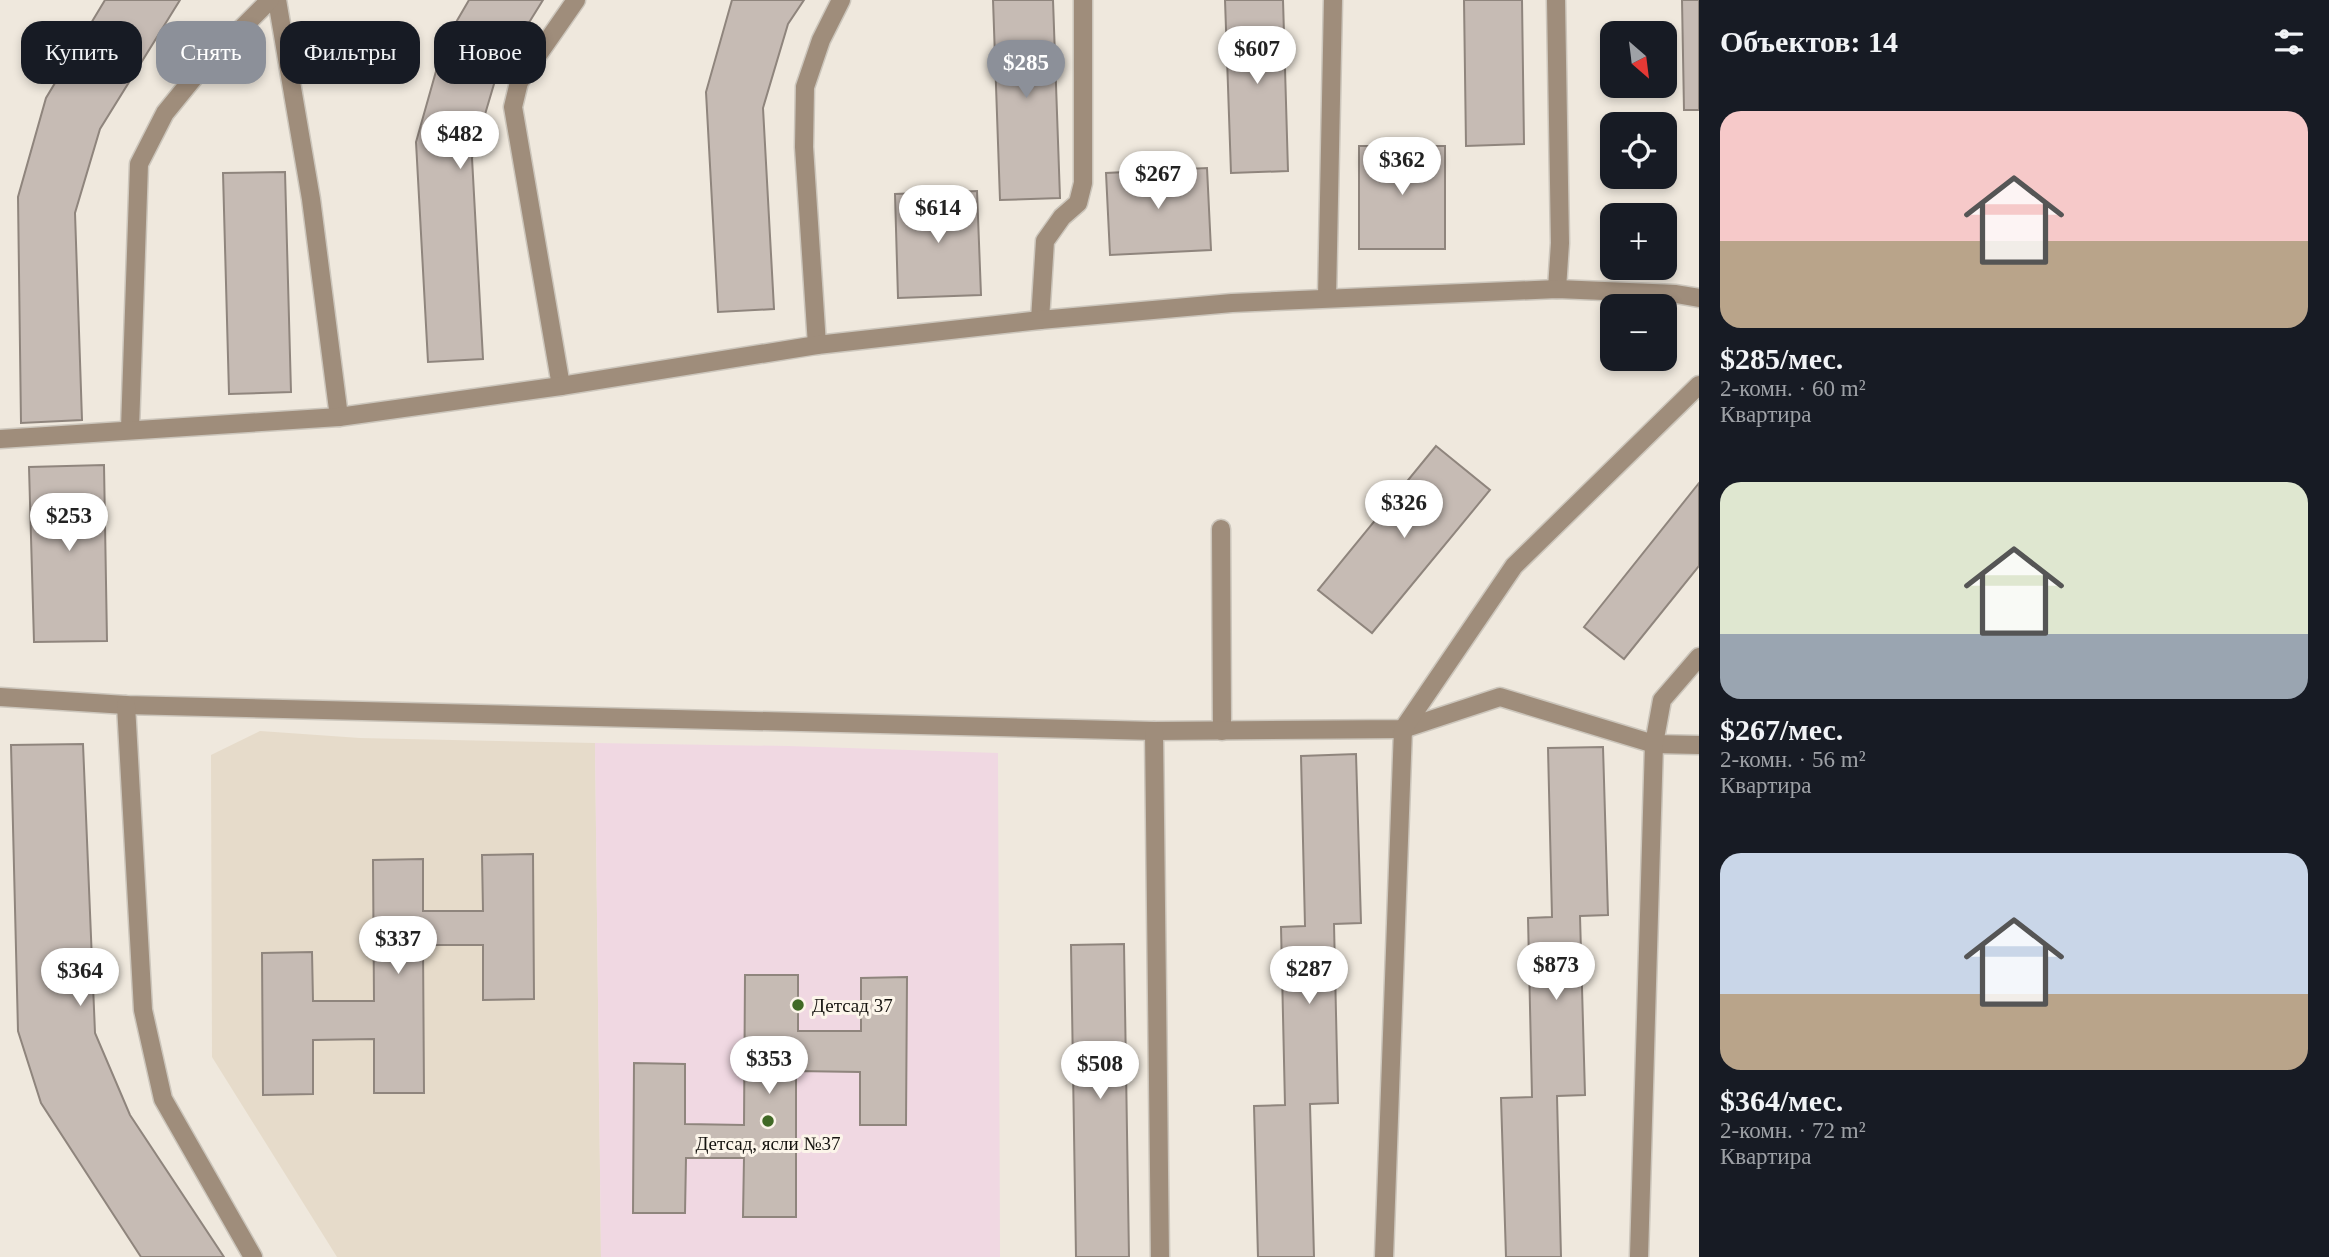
<!DOCTYPE html>
<html lang="ru">
<meta charset="utf-8">
<style>
:root{--surface:#171b24;--page:#242831;--text:#f1f3f6;--muted:#9ea1a6;--accent:#8c9099}
body{margin:0;font-family:"Times New Roman",serif;background:var(--page);color:var(--text);height:100vh;display:flex;flex-direction:column;font-size:26px;white-space:nowrap}
*{box-sizing:border-box;margin:0}
p{font-size:23px;color:var(--muted)}
.icon{flex:none;width:38px;height:38px;fill:none;stroke:currentColor;stroke-width:2;stroke-linecap:round;stroke-linejoin:round}
.map{position:relative;flex:1;overflow:hidden}
.panel{display:flex;flex-direction:column;background:var(--surface);width:630px}
.panel>*{flex:none}
.banner{position:absolute;left:21px;top:21px;width:665px;height:63px;display:flex;gap:14px}
.needle{width:46px;rotate:152deg}
.fabs{position:absolute;left:1600px;top:21px;display:grid;gap:14px}
.fabs a{display:grid;place-items:center;width:77px;height:77px;border-radius:14px;background:var(--surface);box-shadow:0 4px 10px #0003;font-size:35px}
.price{position:absolute;translate:-50% -60px;padding:0 16px;border-radius:24px;background:#fff;color:#222;font-size:23px;line-height:46px;filter:drop-shadow(0 2px 4px #0008)}
.price::after{content:'';position:absolute;left:50%;top:42px;width:21px;height:16px;margin-left:-10px;background:inherit;clip-path:polygon(0 0,100% 0,50% 100%)}
.price.on{background:var(--accent);color:#fff}
ul{padding:0;list-style:none}
li{display:grid;align-content:center;gap:14px;height:371px;padding:0 21px}
li span{display:grid;place-items:center;height:217px;border-radius:21px;color:#555}
li>.icon{margin-inline-start:auto}
span .icon{width:126px;height:126px;fill:#fffc;stroke-width:1}
li b{font-size:30px}
h2{display:flex;justify-content:space-between;align-items:center;height:84px;padding:0 21px;font-size:30px}
.chip{padding:0 24px;border-radius:21px;background:var(--surface);box-shadow:0 4px 10px #0003;font-size:24px;line-height:63px}
.chip.on{background:var(--accent);color:#fff}
main{display:flex;flex:1;min-height:0}
.map>svg:first-child{display:block}
</style>
<main>
<div class="map">
<svg width="1699" height="1257" viewBox="0 0 1699 1257">
<rect width="100%" height="100%" fill="#efe8dd"/>
<polygon fill="#e6dbca" points="260,731 360,738 595,743 601,1257 337,1257 212,1057 211,755"/>
<polygon fill="#f0d8e2" points="595,743 788,746 998,753 1000,1257 601,1257"/>
<g fill="#c6bbb4" stroke="#8f857d" stroke-width="2">
<polygon points="105,0 180,0 100,129 75,213 82,420 21,423 18,197 46,98"/>
<polygon points="469,0 543,0 497,74 472,158 483,359 428,362 416,142 444,43"/>
<polygon points="732,0 804,0 788,24 763,108 774,309 718,312 706,92"/>
<polygon points="993,0 1053,0 1060,198 1000,200"/>
<polygon points="1225,0 1283,0 1288,171 1231,173"/>
<polygon points="1464,0 1522,0 1524,144 1466,146"/>
<polygon points="1682,0 1699,0 1699,110 1684,110"/>
<rect x="1359" y="146" width="86" height="103"/>
<polygon points="1207,168 1211,250 1110,255 1106,173"/>
<polygon points="285,172 291,392 229,394 223,173"/>
<polygon points="977,191 981,295 898,298 895,194"/>
<polygon points="1436,446 1490,490 1372,633 1318,590"/>
<polygon points="104,465 107,641 34,642 29,467"/>
<polygon points="1699,483 1699,566 1624,659 1584,627"/>
<polygon points="83,744 95,1033 130,1115 224,1257 141,1257 41,1103 18,1031 11,745"/>
<polygon points="1603,747 1608,915 1580,916 1585,1095 1557,1096 1561,1257 1506,1257 1501,1098 1532,1097 1528,918 1552,917 1548,748"/>
<polygon points="1356,754 1361,923 1334,924 1338,1103 1310,1104 1314,1257 1258,1257 1254,1106 1285,1105 1281,927 1305,926 1301,756"/>
<polygon points="533,854 534,999 483,1000 483,945 423,945 424,1093 374,1093 374,1039 313,1040 313,1094 263,1095 262,953 312,952 313,1001 374,1001 373,860 423,859 423,911 483,911 482,855"/>
<polygon points="1124,944 1129,1257 1076,1257 1071,945"/>
<polygon points="745,975 798,975 798,1031 861,1031 861,978 907,977 906,1125 860,1125 860,1072 796,1071 796,1217 743,1217 744,1158 686,1158 685,1213 633,1213 634,1063 685,1064 685,1124 744,1125"/>
</g>
<g fill="none" stroke-linecap="round" stroke-linejoin="round">
<g stroke="#ccc6bc" stroke-width="21">
<g id="street">
<polyline points="277,0 311,199 339,417"/>
<polyline points="1556,0 1560,243 1557,289"/>
<polyline points="1327,298 1333,0"/>
<polyline points="1040,320 1045,241 1062,217 1078,203 1083,183 1083,0"/>
<polyline points="817,345 804,147 805,87 821,40 841,0"/>
<polyline points="561,386 513,107 519,82 576,0"/>
<polyline points="130,429 139,164 165,113 200,70 270,0"/>
<polyline points="0,439 339,417 561,386 817,345 1040,320 1232,303 1557,289 1676,294 1699,298"/>
<polyline points="1221,529 1222,731"/>
<polyline points="0,697 126,705 1154,731 1403,729 1500,697 1654,744 1699,745"/>
<polyline points="126,705 143,1010 163,1099 253,1257"/>
<polyline points="1154,731 1160,1257"/>
<polyline points="1384,1257 1403,729 1514,566 1699,385"/>
<polyline points="1639,1257 1654,744 1662,700 1699,657"/>
</g>
</g>
<use href="#street" stroke="#9f8d7b" stroke-width="18"/>
</g>
<g fill="#406925" stroke="#fcf5ea" stroke-width="2.5">
<circle cx="798" cy="1005" r="7"/>
<circle cx="768" cy="1121" r="7"/>
</g>
<g text-anchor="middle" dominant-baseline="central" stroke-width="6" stroke-linejoin="round" paint-order="stroke">
<g font-size="19" fill="#15130f" stroke="#fcf5ea" text-anchor="start">
<text x="812" y="1005">Детсад 37</text>
<text x="768" y="1143" text-anchor="middle">Детсад, ясли №37</text>
</g>
</g>
</svg>
<div class="fabs">
<a><svg class="needle" viewBox="-14 -14 28 28"><path d="M0-13l5 13h-10z" fill="#e53935"/><path d="M0 13l5-13h-10z" fill="#9ea1a6"/></svg></a>
<a><svg class="icon" aria-label="locate" viewBox="0 0 24 24"><circle cx="12" cy="12" r="6"/><path d="M12 2v4M12 18v4M2 12h4M18 12h4"/></svg></a>
<a>+</a>
<a>−</a>
</div>
<b class="price" style="left:1257px;top:86px">$607</b>
<b class="price on" style="left:1026px;top:100px">$285</b>
<b class="price" style="left:460px;top:171px">$482</b>
<b class="price" style="left:1402px;top:197px">$362</b>
<b class="price" style="left:1158px;top:211px">$267</b>
<b class="price" style="left:938px;top:245px">$614</b>
<b class="price" style="left:1404px;top:540px">$326</b>
<b class="price" style="left:69px;top:553px">$253</b>
<b class="price" style="left:398px;top:976px">$337</b>
<b class="price" style="left:1556px;top:1002px">$873</b>
<b class="price" style="left:1309px;top:1006px">$287</b>
<b class="price" style="left:80px;top:1008px">$364</b>
<b class="price" style="left:769px;top:1096px">$353</b>
<b class="price" style="left:1100px;top:1101px">$508</b>
<div class="banner">
<a class="chip">Купить</a>
<a class="chip on">Снять</a>
<a class="chip">Фильтры</a>
<a class="chip">Новое</a>
</div>
</div>
<section class="panel">
<h2>Объектов: 14<svg class="icon" aria-label="filters" viewBox="0 0 24 24"><path d="M4 7h16M4 17h16"/><circle cx="9" cy="7" r="2"/><circle cx="15" cy="17" r="2"/></svg></h2>
<ul>
<li><span style="background:linear-gradient(#f6c9c9 60%,#b9a48a 0)"><svg class="icon" aria-label="home" viewBox="0 0 24 24"><path d="M3 11l9-7 9 7M6 9v11h12V9"/></svg></span><div><b>$285/мес.</b><p>2-комн. · 60 m²</p><p>Квартира</p></div></li>
<li><span style="background:linear-gradient(#dfe7d0 70%,#9aa5b1 0)"><svg class="icon" aria-label="home" viewBox="0 0 24 24"><path d="M3 11l9-7 9 7M6 9v11h12V9"/></svg></span><div><b>$267/мес.</b><p>2-комн. · 56 m²</p><p>Квартира</p></div></li>
<li><span style="background:linear-gradient(#c9d6e8 65%,#b9a48a 0)"><svg class="icon" aria-label="home" viewBox="0 0 24 24"><path d="M3 11l9-7 9 7M6 9v11h12V9"/></svg></span><div><b>$364/мес.</b><p>2-комн. · 72 m²</p><p>Квартира</p></div></li>
</ul>
</section>
</main>
